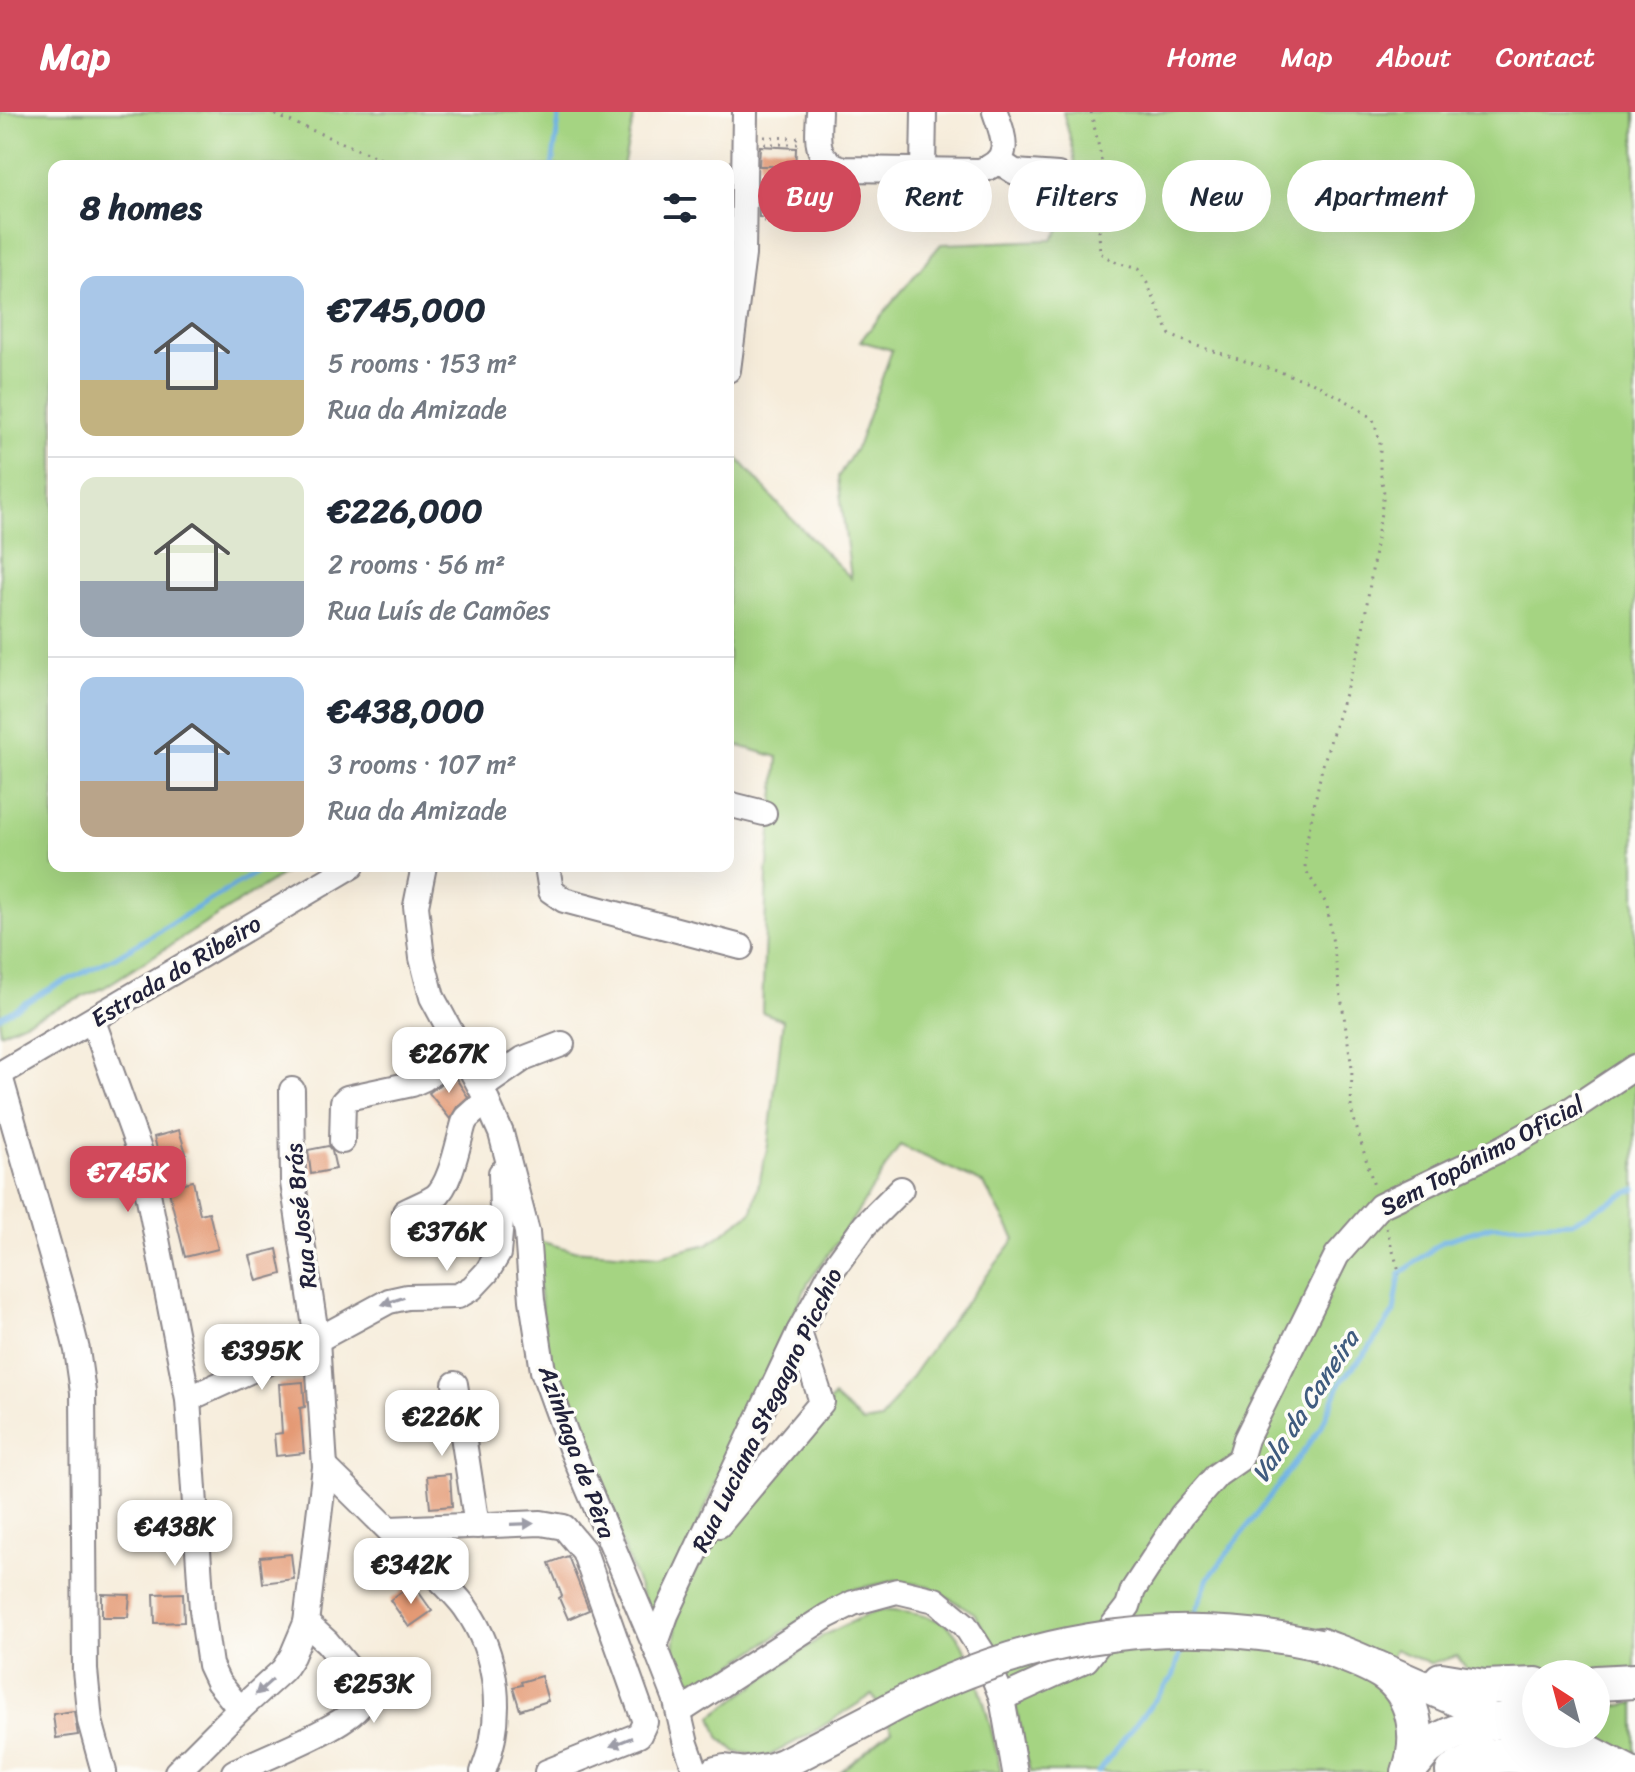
<!DOCTYPE html>
<meta charset="utf-8">
<style>
:root{--surface:#fff;--page:#f2f2f3;--text:#1f2937;--muted:#747a83;--line:#e0e1e3;--accent:#d1495b}
body{margin:0;font-family:Sriracha,sans-serif;background:var(--page);color:var(--text);height:100vh;display:flex;flex-direction:column;font-size:30px;white-space:nowrap}
*{box-sizing:border-box;margin:0}
p{font-size:26px;color:var(--muted)}
.icon{flex:none;width:44px;height:44px;fill:none;stroke:currentColor;stroke-width:2;stroke-linecap:round;stroke-linejoin:round}
.map{position:relative;flex:1;overflow:hidden}
.details{position:absolute;left:48px;top:48px;width:686px;height:712px;display:flex;flex-direction:column;background:var(--surface);border-radius:16px;box-shadow:0 8px 32px #0002}
.details>*{flex:none}
.hud{position:absolute;left:758px;top:48px;width:756px;height:72px;display:flex;gap:16px}
.needle{width:52px;rotate:324deg}
.controls{position:absolute;left:1522px;top:1548px;display:grid;gap:16px}
.controls a{display:grid;place-items:center;width:88px;height:88px;border-radius:50%;background:var(--surface);box-shadow:0 8px 32px #0002;font-size:40px}
.price{position:absolute;translate:-50% -68px;padding:0 18px;border-radius:16px;background:#fff;color:#222;font-size:26px;line-height:52px;filter:drop-shadow(0 2px 4px #0008)}
.price::after{content:'';position:absolute;left:50%;top:48px;width:24px;height:18px;margin-left:-12px;background:inherit;clip-path:polygon(0 0,100% 0,50% 100%)}
.price.selected{background:var(--accent);color:#fff}
ul{padding:0;list-style:none}
li{display:flex;align-items:center;gap:24px;height:200px;padding:0 32px}
li+li{border-top:2px solid var(--line)}
li span{display:grid;place-items:center;flex:none;width:224px;height:160px;border-radius:16px;color:#555}
li>.icon{margin-inline-start:auto}
span .icon{width:96px;height:96px;fill:#fffc;stroke-width:1}
li b{font-size:34px}
h2{display:flex;justify-content:space-between;align-items:center;height:96px;padding:0 32px;font-size:34px}
.pill{padding:0 28px;border-radius:36px;background:var(--surface);box-shadow:0 8px 32px #0002;font-size:28px;line-height:72px}
.pill.selected{background:var(--accent);color:#fff}
header{display:flex;align-items:center;gap:48px;box-sizing:border-box;height:112px;padding:0 40px;background:var(--accent);color:#fff}
header strong{font-size:38px}
nav{display:flex;gap:44px;margin-inline-start:auto;font-size:28px}
.map>svg:first-child{display:block}
</style>
<header>
<strong>Map</strong>
<nav><a>Home</a><a>Map</a><a>About</a><a>Contact</a></nav>
</header>
<div class="map">
<svg width="1635" height="1660" viewBox="0 0 1635 1660">
<rect width="100%" height="100%" fill="#fdfcf7"/>
<filter id="ink" filterUnits="userSpaceOnUse"><feTurbulence type="fractalNoise" baseFrequency=".0125" numOctaves="2"/><feDisplacementMap in="SourceGraphic" scale="16" xChannelSelector="R" yChannelSelector="G"/><feConvolveMatrix kernelMatrix="1 2 1 2 8 2 1 2 1" color-interpolation-filters="sRGB"/></filter>
<filter id="wash" filterUnits="userSpaceOnUse"><feTurbulence type="fractalNoise" baseFrequency=".006" numOctaves="4" result="noise"/><feDisplacementMap in="SourceGraphic" scale="32" xChannelSelector="R" yChannelSelector="G"/><feGaussianBlur stdDeviation="1.8" result="paint"/><feColorMatrix in="noise" values="0 0 0 0 0 0 0 0 0 0 0 0 0 0 0 0 0 1.4 0 .05"/><feComposite in="paint" operator="in"/></filter>
<g filter="url(#wash)">
<rect width="100%" height="100%" fill="#f6ecda"/>
<g fill="#a5d482" stroke="#647b5e" stroke-width="2">
<polygon points="0,0 635,0 623,54 54,54 54,754 296,754 103,876 0,921"/>
<polygon points="1063,0 1635,0 1635,1558 1564,1560 1469,1560 1457,1544 1430,1552 1395,1537 1377,1574 1389,1586 1398,1618 1395,1660 1030,1660 1014,1588 992,1530 974,1501 929,1474 895,1469 854,1477 787,1517 715,1565 697,1570 680,1562 674,1537 678,1493 702,1446 804,1326 833,1285 863,1311 881,1308 938,1227 1015,1127 984,1072 900,1033 853,1107 808,1171 711,1382 661,1503 648,1498 549,1249 532,1127 571,1138 660,1144 708,1132 752,1100 768,1033 783,908 762,900 767,763 778,645 728,631 728,335 787,402 851,466 838,365 858,333 892,238 860,229 941,132 1052,128 1079,86 1073,37"/>
<path d="M877,1498C899,1499 923,1501 944,1511C973,1526 994,1628 1001,1660H840L892,1618L872,1583L812,1621L767,1645L736,1640L719,1625L712,1604L824,1523Z"/>
<polygon points="1635,1591 1635,1651 1583,1622 1596,1622 1596,1598"/>
</g>
<g fill="none" stroke-linecap="round" stroke-linejoin="round">
<g stroke="#6eb2e4" stroke-width="5">
<polyline points="552,54 560,0"/>
<polyline points="0,905 53,875 114,846 267,754"/>
<polyline points="1192,1509 1209,1466 1321,1316 1341,1269 1368,1238 1394,1200 1400,1162 1443,1129 1491,1114 1572,1110 1635,1077"/>
<polyline points="1098,1660 1173,1565 1184,1530"/>
</g>
</g>
<g id="blocks">
<g fill="#e49a75">
<polygon points="760,34 796,36 793,106 759,105 759,86 771,86 772,54 759,54"/>
<polygon points="433,919 441,934 420,951 410,928"/>
<polygon points="453,962 468,985 457,995 450,1007 429,981"/>
<polygon points="179,1018 186,1041 160,1048 154,1025"/>
<polygon points="328,1034 332,1039 336,1057 311,1062 308,1038"/>
<polygon points="193,1069 200,1102 209,1100 218,1137 185,1145 168,1075"/>
<polygon points="277,1137 282,1162 257,1169 250,1144"/>
<polygon points="303,1270 305,1295 300,1296 304,1341 276,1344 274,1322 282,1321 279,1272"/>
<polygon points="450,1362 452,1394 430,1396 427,1364"/>
<polygon points="291,1442 294,1467 263,1471 260,1445"/>
<polygon points="568,1444 589,1498 568,1507 559,1486 562,1484 549,1451"/>
<polygon points="413,1472 432,1499 409,1515 390,1488"/>
<polygon points="183,1481 184,1510 155,1511 154,1482"/>
<polygon points="102,1482 130,1483 128,1505 102,1505"/>
<polygon points="541,1564 548,1589 520,1598 513,1575 522,1573 521,1570"/>
<polygon points="74,1599 78,1623 56,1626 53,1602"/>
</g>
</g>
</g>
<g filter="url(#ink)">
<use href="#blocks" fill-opacity="0" stroke="#8c878a" stroke-width="2"/>
<g fill="none" stroke-linecap="round" stroke-linejoin="round">
<g stroke="#8c878a" stroke-width="28">
<g id="minor">
<path d="M819,0C818,26 813,49 844,57L980,59C1014,48 1004,25 995,0"/>
<polyline points="998,49 1015,60 1058,63"/>
<polyline points="923,58 924,0"/>
<polyline points="728,258 743,143 745,0"/>
<polyline points="728,692 764,701"/>
<polyline points="424,754 416,794 422,846 432,885 481,976 501,1021 527,1120 532,1188 543,1259 571,1336 655,1534 675,1585 686,1632 696,1660"/>
<polyline points="547,754 551,779 564,788 741,835"/>
<polyline points="93,909 140,1040 188,1287 202,1498 210,1553 218,1570 240,1597"/>
<polyline points="0,962 352,754"/>
<polyline points="0,964 66,1194 77,1238 83,1280 85,1558 90,1609 104,1660"/>
<polyline points="481,976 523,947 562,932"/>
<polyline points="342,1029 343,990 347,986 412,972 425,966 460,938"/>
<path d="M405,1100C414,1095 426,1091 435,1085C451,1072 458,1031 464,1011L467,1006L487,988"/>
<polyline points="455,1272 477,1414"/>
<polyline points="188,1287 317,1228 389,1189 407,1185 458,1184 472,1176 487,1160 498,1142 502,1099 501,1061"/>
<path d="M325,1355C355,1384 384,1413 413,1442C430,1459 451,1476 465,1495C499,1543 505,1605 483,1660"/>
<polyline points="719,1413 822,1290 799,1220"/>
<polyline points="389,1417 541,1411 564,1415 584,1439 645,1610 639,1623 547,1660"/>
<polyline points="655,1534 666,1503 799,1220 833,1157 865,1113 901,1077"/>
<polyline points="1002,1586 1086,1548 1128,1494 1133,1478 1182,1403 1217,1363 1240,1347 1246,1327 1337,1143 1380,1094 1503,1036 1566,1001 1635,955"/>
<polyline points="679,1600 827,1504 853,1491 897,1479 935,1488 965,1513 986,1546 1002,1586 1015,1660"/>
<polyline points="177,1660 240,1597 283,1558 292,1544 306,1511 325,1355 317,1228 293,1071 292,978"/>
<path d="M234,1660C261,1647 345,1615 360,1593C365,1585 363,1578 360,1570L327,1530L306,1511"/>
</g>
</g>
<g stroke="#8c878a" stroke-width="34">
<g id="major">
<polyline points="1377,1554 1459,1590 1596,1660"/>
<polyline points="1579,1633 1631,1660"/>
<polyline points="716,1660 725,1658 740,1660"/>
<polyline points="748,1660 772,1656 783,1652 874,1605"/>
</g>
</g>
<g stroke="#8c878a" stroke-width="38">
<g id="highway">
<path d="M1319,1533C1339,1541 1363,1548 1382,1560C1415,1581 1422,1625 1409,1660"/>
<polyline points="1441,1568 1484,1575 1536,1573"/>
<polyline points="1596,1571 1635,1569"/>
<path d="M1411,1655C1417,1649 1422,1641 1428,1636C1455,1614 1491,1611 1524,1604"/>
<path d="M1453,1660C1491,1634 1535,1642 1575,1660"/>
</g>
</g>
<g stroke="#8c878a" stroke-width="3" stroke-dasharray="2 6" stroke-linecap="butt">
<polyline points="268,0 398,54"/>
<polyline points="1091,0 1105,63 1099,119 1100,141 1117,151 1138,157 1147,171 1170,223 1197,234 1312,270 1352,292 1373,307 1380,329 1380,358 1384,381 1361,530 1322,656 1306,732 1305,757 1327,793 1352,956 1351,997 1374,1074"/>
<polyline points="764,25 801,26"/>
<polyline points="764,32 800,32"/>
<polyline points="660,54 691,51"/>
<polyline points="763,109 800,109 801,46"/>
<polyline points="1386,1116 1400,1162"/>
</g>
<use href="#minor" stroke="#fff" stroke-width="24"/>
<use href="#major" stroke="#fff" stroke-width="30"/>
<use href="#highway" stroke="#fff" stroke-width="34"/>
<g stroke="#8c878a" stroke-width="34" stroke-linecap="butt">
<path id="major-bridge" d="M874,1605C1011,1527 1163,1499 1319,1533"/>
</g>
<use href="#major-bridge" stroke="#fff" stroke-width="30"/>
</g>
<defs><path id="oneway-solid" d="M-6-.8H1V-3.2L6.5 0L1 3.2V.8H-6Z" transform="scale(2)"/></defs>
<g fill="#9c9ca7">
<use href="#oneway-solid" transform="translate(393 1189) rotate(162)"/>
<use href="#oneway-solid" transform="translate(522 1412) rotate(-2)"/>
<use href="#oneway-solid" transform="translate(264 1575) rotate(138)"/>
<use href="#oneway-solid" transform="translate(621 1630) rotate(158)"/>
</g>
</g>
<g text-anchor="middle" dominant-baseline="central" stroke-width="7" stroke-linejoin="round" paint-order="stroke">
<g font-size="24" fill="#22223b" stroke="#fdfcf7">
<text transform="translate(176 859) rotate(-31)">Estrada do Ribeiro</text>
<text transform="translate(1482 1044) rotate(-28)">Sem Topónimo Oficial</text>
<text transform="translate(301 1104) rotate(-96)">Rua José Brás</text>
<text transform="translate(767 1298) rotate(-64)">Rua Luciana Stegagno Picchio</text>
<text transform="translate(577 1340) rotate(70)">Azinhaga de Pêra</text>
</g>
<g font-size="26" font-style="italic" fill="#405c7f" stroke="#fdfcf7">
<text transform="translate(1305 1294) rotate(-57)">Vala da Caneira</text>
</g>
</g>
</svg>
<div class="controls">
<a><svg class="needle" viewBox="-14 -14 28 28"><path d="M0-13l5 13h-10z" fill="#e53935"/><path d="M0 13l5-13h-10z" fill="#747a83"/></svg></a>
</div>
<b class="price" style="left:449px;top:983px">€267K</b>
<b class="price selected" style="left:128px;top:1102px">€745K</b>
<b class="price" style="left:447px;top:1161px">€376K</b>
<b class="price" style="left:262px;top:1280px">€395K</b>
<b class="price" style="left:442px;top:1346px">€226K</b>
<b class="price" style="left:175px;top:1456px">€438K</b>
<b class="price" style="left:411px;top:1494px">€342K</b>
<b class="price" style="left:374px;top:1613px">€253K</b>
<div class="hud">
<a class="pill selected">Buy</a>
<a class="pill">Rent</a>
<a class="pill">Filters</a>
<a class="pill">New</a>
<a class="pill">Apartment</a>
</div>
<section class="details">
<h2>8 homes<svg class="icon" aria-label="filters" viewBox="0 0 24 24"><path d="M4 7h16M4 17h16"/><circle cx="9" cy="7" r="2"/><circle cx="15" cy="17" r="2"/></svg></h2>
<ul>
<li><span style="background:linear-gradient(#a9c7e8 65%,#c2b280 0)"><svg class="icon" aria-label="home" viewBox="0 0 24 24"><path d="M3 11l9-7 9 7M6 9v11h12V9"/></svg></span><div><b>€745,000</b><p>5 rooms · 153 m²</p><p>Rua da Amizade</p></div></li>
<li><span style="background:linear-gradient(#dfe7d0 65%,#9aa5b1 0)"><svg class="icon" aria-label="home" viewBox="0 0 24 24"><path d="M3 11l9-7 9 7M6 9v11h12V9"/></svg></span><div><b>€226,000</b><p>2 rooms · 56 m²</p><p>Rua Luís de Camões</p></div></li>
<li><span style="background:linear-gradient(#a9c7e8 65%,#b9a48a 0)"><svg class="icon" aria-label="home" viewBox="0 0 24 24"><path d="M3 11l9-7 9 7M6 9v11h12V9"/></svg></span><div><b>€438,000</b><p>3 rooms · 107 m²</p><p>Rua da Amizade</p></div></li>
</ul>
</section>
</div>
